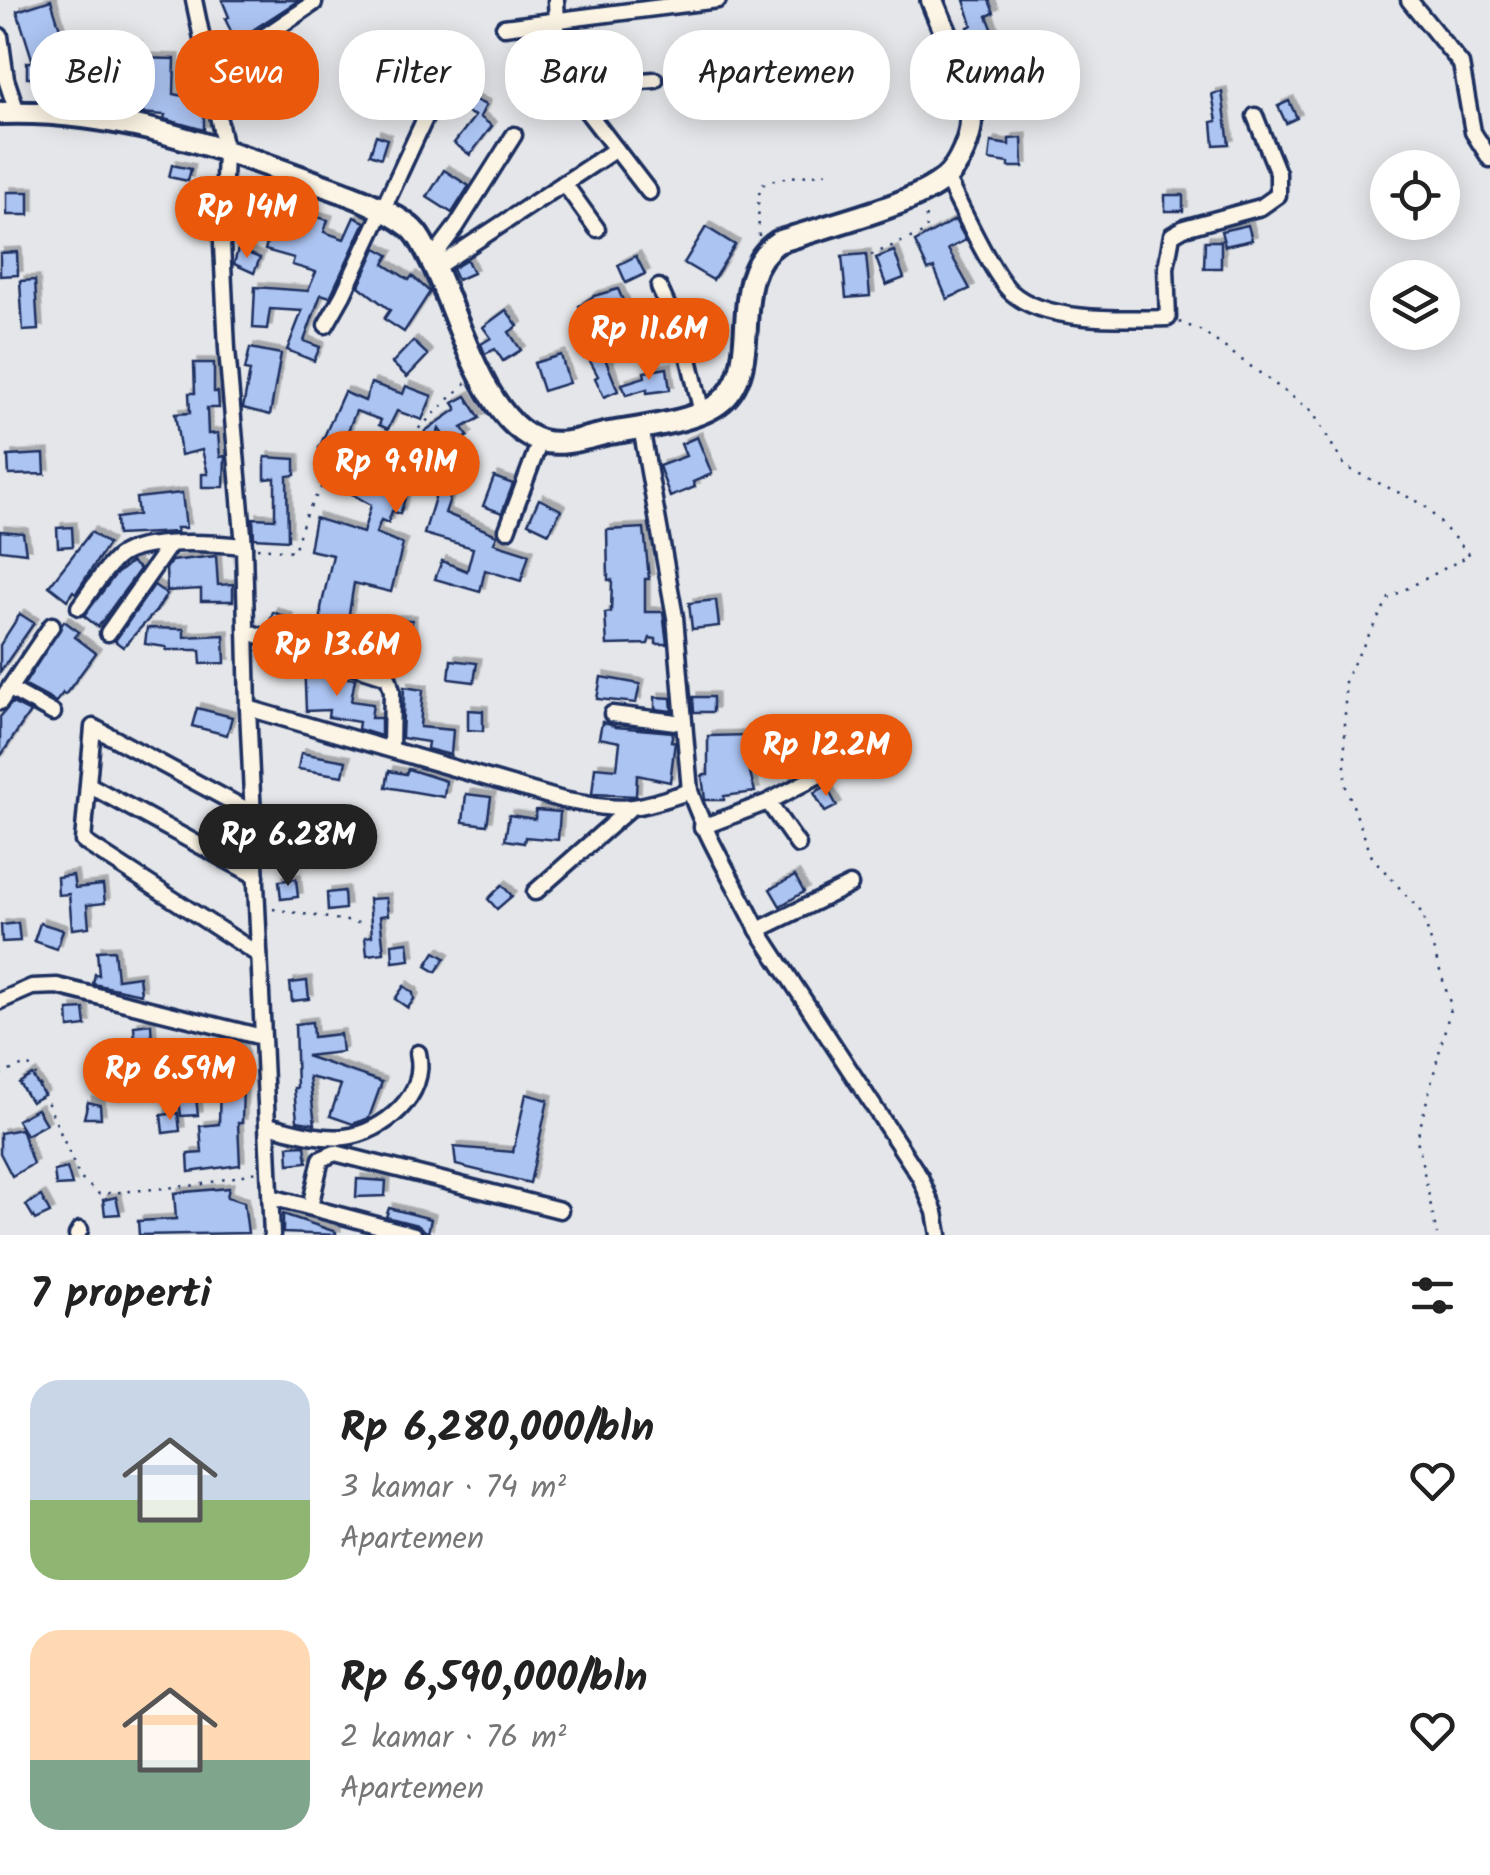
<!DOCTYPE html>
<html lang="id">
<meta charset="utf-8">
<style>
:root{--surface:#fff;--page:#f6f6f6;--text:#222;--muted:#767676;--accent:#ea580c}
body{margin:0;font-family:Kalam,sans-serif;background:var(--page);color:var(--text);height:100vh;display:flex;flex-direction:column;font-size:38px;white-space:nowrap}
*{box-sizing:border-box;margin:0}
p{font-size:32px;color:var(--muted)}
.icon{flex:none;width:55px;height:55px;fill:none;stroke:currentColor;stroke-width:2;stroke-linecap:round;stroke-linejoin:round}
.map{position:relative;height:1235px;overflow:hidden}
.details{display:flex;flex-direction:column;background:var(--surface);flex:1}
.details>*{flex:none}
.guide{position:absolute;left:30px;top:30px;width:1430px;height:90px;display:flex;gap:20px}
.buttons{position:absolute;left:1370px;top:150px;display:grid;gap:20px}
.buttons a{display:grid;place-items:center;width:90px;height:90px;border-radius:50%;background:var(--surface);box-shadow:0 5px 25px #0003;font-size:50px}
.price{position:absolute;translate:-50% -85px;padding:0 22px;border-radius:35px;background:var(--accent);color:#fff;font-size:32px;line-height:65px;filter:drop-shadow(0 2px 5px #0008)}
.price::after{content:'';position:absolute;left:50%;top:60px;width:30px;height:22px;margin-left:-15px;background:inherit;clip-path:polygon(0 0,100% 0,50% 100%)}
.price.on{background:#222;color:#fff}
ul{padding:0;list-style:none}
li{display:flex;align-items:center;gap:30px;height:250px;padding:0 30px}
li span{display:grid;place-items:center;flex:none;width:280px;height:200px;border-radius:30px;color:#555}
li>.icon{margin-inline-start:auto}
span .icon{width:120px;height:120px;fill:#fffc;stroke-width:1}
li b{font-size:42px}
h2{display:flex;justify-content:space-between;align-items:center;height:120px;padding:0 30px;font-size:42px}
.chip{padding:0 35px;border-radius:40px;background:var(--surface);box-shadow:0 5px 25px #0003;font-size:35px;line-height:90px}
.chip.on{background:var(--accent);color:#fff}
.map>svg:first-child{display:block}
</style>
<div class="map">
<svg width="1490" height="1235" viewBox="0 0 1490 1235">
<defs>
<filter id="shadow"><feDropShadow dx="4.5" dy="-4.5" stdDeviation="0" flood-color="#0004"/></filter>
</defs>
<rect width="100%" height="100%" fill="#e4e6e9"/>
<filter id="ink" filterUnits="userSpaceOnUse"><feTurbulence type="fractalNoise" baseFrequency=".01" numOctaves="2"/><feDisplacementMap in="SourceGraphic" scale="20" xChannelSelector="R" yChannelSelector="G"/><feConvolveMatrix kernelMatrix="1 2 1 2 8 2 1 2 1" color-interpolation-filters="sRGB"/></filter>
<g filter="url(#ink)">
<g fill="#acc4f2" stroke="#1b2f5e" stroke-width="2.5" filter="url(#shadow)">
<polygon points="51,0 64,42 63,85 34,84 34,78 27,78 27,62 33,62 17,11"/>
<polygon points="222,0 299,0 236,41 225,19 229,17"/>
<polygon points="964,0 989,0 994,13 987,16 996,38 976,46 968,27 972,25"/>
<polygon points="137,46 138,58 175,59 174,94 204,101 204,130 164,119 165,115 141,113 141,103 147,103 148,83 121,83 121,69 108,69 107,47"/>
<polygon points="415,72 486,105 480,117 492,126 470,155 454,143 475,116 444,102 439,90 427,91 410,84"/>
<polygon points="1222,92 1229,144 1214,145 1212,122 1217,121 1212,94"/>
<polygon points="1289,101 1297,118 1286,123 1278,106"/>
<polygon points="376,135 387,139 381,158 370,154"/>
<polygon points="1022,138 1023,167 1009,167 1009,163 989,160 991,142 1009,145 1009,139"/>
<polygon points="172,165 191,169 188,181 169,177"/>
<polygon points="444,170 469,186 452,213 427,197"/>
<polygon points="238,187 254,187 306,204 303,213 328,220 324,232 344,239 354,217 365,222 330,297 321,294 304,341 320,347 314,361 287,350 302,311 270,309 267,329 253,328 255,287 308,291 316,272 292,265 294,258 265,250 274,218 247,213 245,233 233,231"/>
<rect x="7" y="192" width="22" height="23"/>
<rect x="1165" y="195" width="18" height="16"/>
<polygon points="955,220 966,240 948,249 970,289 947,299 934,268 928,270 915,242"/>
<polygon points="1248,225 1252,240 1225,246 1221,231"/>
<polygon points="706,227 735,245 713,280 684,263"/>
<polygon points="1205,241 1221,241 1221,268 1204,268"/>
<polygon points="376,248 389,255 384,264 409,280 412,276 430,292 404,332 384,319 390,310 359,286"/>
<polygon points="238,249 260,258 254,273 234,264"/>
<polygon points="894,251 904,278 886,285 876,258"/>
<polygon points="17,252 18,275 0,276 0,253"/>
<polygon points="866,254 870,296 846,298 842,256"/>
<polygon points="636,256 645,274 626,283 618,265"/>
<polygon points="467,260 473,273 457,280 452,269"/>
<polygon points="35,280 38,330 23,331 20,281"/>
<polygon points="618,289 625,305 592,326 579,306 594,296"/>
<polygon points="638,309 645,325 631,331 624,315"/>
<polygon points="506,310 518,326 509,332 521,350 503,361 495,349 485,354 481,344 491,338 483,327"/>
<polygon points="594,334 599,343 624,334 628,348 604,356 618,391 604,397 595,378 598,376 580,342"/>
<polygon points="413,341 428,355 407,377 392,363"/>
<polygon points="250,348 281,354 270,415 243,408 250,371 245,370"/>
<polygon points="561,355 569,383 543,391 534,363"/>
<polygon points="194,363 214,363 214,392 218,392 219,408 207,408 208,434 218,433 220,457 225,456 224,487 202,487 202,474 208,474 202,450 181,455 175,414 190,413 189,393 195,393"/>
<polygon points="667,368 670,390 647,393 647,389 626,395 622,384 645,377 644,372"/>
<polygon points="371,383 403,394 406,386 432,396 422,420 397,411 388,429 379,425 381,420 356,411 345,438 393,454 398,440 419,448 425,431 457,409 453,403 466,396 480,418 462,428 468,436 452,448 439,429 428,459 460,469 445,513 497,535 494,543 529,554 521,581 485,570 480,592 435,579 442,561 467,571 473,548 424,534 436,494 409,486 400,514 392,511 388,523 381,520 376,533 403,544 391,592 354,583 348,620 412,620 411,654 387,653 388,648 356,648 356,643 321,642 321,608 333,555 309,550 315,518 363,533 371,505 333,483 346,458 319,448 344,392 365,401"/>
<polygon points="697,437 712,474 693,482 695,487 670,497 659,466 686,456 681,444"/>
<polygon points="44,454 45,474 9,475 8,456"/>
<polygon points="265,457 295,459 295,475 287,476 288,540 254,538 253,518 275,519 275,478 265,479"/>
<polygon points="494,477 513,484 502,513 483,506"/>
<polygon points="182,493 186,528 176,528 177,532 117,535 116,518 138,515 136,498"/>
<polygon points="539,499 561,510 549,533 528,523"/>
<polygon points="72,527 73,546 58,547 57,528"/>
<polygon points="644,528 649,579 645,579 645,612 663,612 667,644 656,644 656,639 650,638 648,644 607,645 605,613 611,612 612,580 608,580 607,530"/>
<polygon points="0,531 23,533 26,553 0,550"/>
<polygon points="91,532 108,544 76,593 73,591 67,600 49,586"/>
<polygon points="216,556 218,585 233,584 233,601 201,601 201,589 167,591 166,569 171,561"/>
<polygon points="131,562 140,569 98,627 84,616 115,575"/>
<polygon points="154,585 167,594 156,611 123,647 115,641"/>
<polygon points="716,600 719,626 692,629 689,603"/>
<polygon points="273,612 288,618 283,632 268,627"/>
<polygon points="20,614 34,623 0,672 0,645"/>
<polygon points="64,621 79,632 75,637 96,653 65,695 63,693 56,702 24,685"/>
<polygon points="147,628 184,629 184,637 224,635 225,663 201,664 200,650 166,650 166,647 145,644"/>
<polygon points="451,660 477,663 474,682 449,679"/>
<polygon points="304,661 322,667 323,674 355,679 351,701 373,704 371,718 381,718 381,736 358,729 359,722 328,717 329,710 306,711"/>
<polygon points="601,677 640,684 636,703 597,699"/>
<polygon points="404,687 423,690 420,727 453,730 451,755 427,749 428,742 402,738"/>
<polygon points="655,697 671,698 672,711 655,709"/>
<polygon points="693,697 713,697 713,712 694,712"/>
<polygon points="12,703 30,712 0,757 0,717"/>
<polygon points="197,708 232,717 227,735 192,726"/>
<polygon points="468,710 483,711 483,731 468,730"/>
<polygon points="602,722 616,727 673,732 671,741 675,742 670,782 637,775 636,796 592,794 595,767 617,769 620,742 599,738"/>
<polygon points="749,735 749,768 755,792 724,796 724,800 705,800 702,775 708,775 708,736"/>
<polygon points="812,748 817,760 801,765 797,753"/>
<polygon points="301,753 346,761 343,776 298,769"/>
<polygon points="408,769 446,781 444,797 386,787 389,771 406,774"/>
<polygon points="826,786 837,806 825,812 814,793"/>
<polygon points="466,794 491,797 487,825 463,822"/>
<polygon points="536,810 560,812 558,840 525,837 524,843 505,840 509,815 535,819"/>
<polygon points="73,875 75,888 103,885 105,903 87,905 89,927 72,929 69,894 58,895 57,877"/>
<polygon points="795,876 804,892 780,906 770,889"/>
<polygon points="296,879 298,897 281,899 279,881"/>
<polygon points="502,885 512,896 497,909 488,899"/>
<polygon points="344,891 345,909 328,911 327,893"/>
<polygon points="386,898 388,915 380,916 384,953 367,955 365,937 372,936 369,899"/>
<polygon points="18,923 20,941 2,942 1,925"/>
<polygon points="40,923 63,930 57,949 34,941"/>
<polygon points="408,942 410,960 393,962 392,944"/>
<polygon points="114,950 117,979 139,976 141,994 93,984 95,974 99,975 97,951"/>
<polygon points="435,952 445,958 436,972 426,966"/>
<polygon points="307,981 309,999 292,1001 290,983"/>
<polygon points="404,986 413,993 414,999 408,1008 395,999"/>
<polygon points="84,1009 86,1026 69,1028 68,1010"/>
<polygon points="312,1022 313,1037 340,1034 342,1052 306,1056 382,1082 369,1118 353,1124 330,1116 341,1085 309,1077 315,1124 297,1121 294,1088 297,1088 295,1024"/>
<polygon points="151,1024 152,1042 135,1043 134,1026"/>
<polygon points="223,1042 224,1049 242,1047 244,1065 208,1069 207,1044"/>
<polygon points="32,1075 44,1095 31,1102 19,1083"/>
<polygon points="220,1079 243,1083 242,1123 238,1123 240,1165 189,1172 188,1154 202,1153 200,1126 219,1124"/>
<polygon points="526,1094 548,1100 530,1183 456,1165 454,1147 513,1152"/>
<polygon points="196,1097 198,1115 181,1116 179,1099"/>
<polygon points="88,1102 100,1105 101,1118 84,1118"/>
<polygon points="37,1109 46,1124 26,1135 17,1120"/>
<polygon points="178,1113 180,1131 163,1133 161,1115"/>
<polygon points="21,1129 33,1164 12,1176 0,1153 0,1133"/>
<polygon points="305,1145 307,1162 289,1164 288,1146"/>
<polygon points="67,1168 72,1185 56,1186 54,1171"/>
<polygon points="357,1179 386,1181 385,1196 356,1197"/>
<polygon points="229,1188 227,1197 244,1202 248,1233 139,1235 138,1221 176,1219 174,1193"/>
<polygon points="41,1196 50,1213 35,1220 26,1205"/>
<polygon points="116,1197 120,1214 105,1215 103,1200"/>
<polygon points="389,1208 431,1219 428,1233 417,1225 386,1217"/>
<polygon points="283,1214 336,1232 336,1235 283,1233"/>
</g>
<g fill="none" stroke-linecap="round" stroke-linejoin="round">
<g stroke="#1b2f5e" stroke-width="21">
<g id="street">
<polyline points="194,0 225,149 222,244 227,349 244,546 248,708 272,1235"/>
<polyline points="556,0 559,75 649,192"/>
<polyline points="1409,0 1461,64 1473,132 1490,159"/>
<polyline points="504,27 718,0"/>
<polyline points="0,36 6,79 17,112"/>
<polyline points="207,67 250,46 314,3"/>
<polyline points="568,86 655,80"/>
<path d="M946,178C960,204 992,275 1011,292C1045,323 1124,319 1168,318L1166,268L1172,235L1184,228L1261,207L1278,195V173L1255,116"/>
<polyline points="564,183 597,229"/>
<polyline points="431,260 456,227 514,135"/>
<polyline points="435,268 616,149"/>
<polyline points="659,287 687,350 702,413"/>
<polyline points="326,325 343,295 434,99"/>
<polyline points="507,530 540,441"/>
<path d="M79,607C91,591 103,570 118,557C141,538 214,543 244,546"/>
<polyline points="248,632 388,677 392,691 391,748"/>
<polyline points="108,633 169,546"/>
<polyline points="10,689 53,713"/>
<polyline points="0,702 52,625"/>
<path d="M248,708L563,800C625,812 631,811 690,791L675,617L641,427"/>
<polyline points="612,714 684,723"/>
<polyline points="89,785 256,876"/>
<path d="M690,791C707,840 735,883 758,930L850,885"/>
<polyline points="768,802 798,845"/>
<polyline points="253,813 93,727 83,841 259,955"/>
<polyline points="702,827 768,802 859,754"/>
<polyline points="535,892 628,810"/>
<polyline points="758,930 920,1177 935,1212 939,1235"/>
<polyline points="0,1001 32,987 57,986 262,1037"/>
<path d="M268,1125C292,1131 320,1140 345,1137C384,1132 428,1095 418,1053"/>
<polyline points="271,1197 414,1235"/>
<polyline points="310,1207 321,1159 335,1153 560,1210"/>
<polyline points="77,1235 80,1230"/>
</g>
</g>
<g stroke="#1b2f5e" stroke-width="28">
<path id="secondary" d="M0,113C106,109 202,141 300,177C336,190 380,203 410,227C421,236 427,253 434,266C457,313 485,426 542,441C562,447 589,437 609,433C640,428 693,422 718,404C769,367 722,279 778,242C821,227 912,206 944,179C959,167 972,137 971,117C969,76 946,38 932,0"/>
</g>
<g stroke="#1b2f5e" stroke-width="2.5" stroke-dasharray="2.5 8" stroke-linecap="butt">
<path d="M759,236L758,197L762,185C782,174 810,178 833,171"/>
<polyline points="871,255 927,231 925,210"/>
<polyline points="1179,322 1202,331 1312,411 1345,467 1423,504 1470,555 1389,598 1345,679 1345,784 1372,857 1422,913 1451,1006 1417,1139 1437,1235"/>
<polyline points="257,548 294,551 306,514 351,435 384,444 398,435 411,436 466,383"/>
<polyline points="273,909 359,923"/>
<polyline points="0,1075 26,1064 33,1069 80,1178 99,1194 198,1185 257,1172"/>
<polyline points="196,1093 204,1037"/>
</g>
<use href="#street" stroke="#fcf5e5" stroke-width="14"/>
<use href="#secondary" stroke="#fcf5e5" stroke-width="20"/>
</g>
</g>
</svg>
<div class="buttons">
<a><svg class="icon" aria-label="locate" viewBox="0 0 24 24"><circle cx="12" cy="12" r="6"/><path d="M12 2v4M12 18v4M2 12h4M18 12h4"/></svg></a>
<a><svg class="icon" aria-label="layers" viewBox="0 0 24 24"><path d="M12 4l9 5-9 5-9-5zM3 14l9 5 9-5"/></svg></a>
</div>
<b class="price" style="left:247px;top:261px">Rp 14M</b>
<b class="price" style="left:649px;top:383px">Rp 11.6M</b>
<b class="price" style="left:396px;top:516px">Rp 9.91M</b>
<b class="price" style="left:337px;top:699px">Rp 13.6M</b>
<b class="price" style="left:826px;top:799px">Rp 12.2M</b>
<b class="price on" style="left:288px;top:889px">Rp 6.28M</b>
<b class="price" style="left:170px;top:1123px">Rp 6.59M</b>
<div class="guide">
<a class="chip">Beli</a>
<a class="chip on">Sewa</a>
<a class="chip">Filter</a>
<a class="chip">Baru</a>
<a class="chip">Apartemen</a>
<a class="chip">Rumah</a>
</div>
</div>
<section class="details">
<h2>7 properti<svg class="icon" aria-label="filters" viewBox="0 0 24 24"><path d="M4 7h16M4 17h16"/><circle cx="9" cy="7" r="2"/><circle cx="15" cy="17" r="2"/></svg></h2>
<ul>
<li><span style="background:linear-gradient(#c9d6e8 60%,#8fb573 0)"><svg class="icon" aria-label="home" viewBox="0 0 24 24"><path d="M3 11l9-7 9 7M6 9v11h12V9"/></svg></span><div><b>Rp 6,280,000/bln</b><p>3 kamar · 74 m²</p><p>Apartemen</p></div><svg class="icon" aria-label="heart" viewBox="0 0 24 24"><path d="M12 20l-8-8c-3-5 5-10 8-4 3-6 11-1 8 4z"/></svg></li>
<li><span style="background:linear-gradient(#ffd9b3 65%,#7fa58c 0)"><svg class="icon" aria-label="home" viewBox="0 0 24 24"><path d="M3 11l9-7 9 7M6 9v11h12V9"/></svg></span><div><b>Rp 6,590,000/bln</b><p>2 kamar · 76 m²</p><p>Apartemen</p></div><svg class="icon" aria-label="heart" viewBox="0 0 24 24"><path d="M12 20l-8-8c-3-5 5-10 8-4 3-6 11-1 8 4z"/></svg></li>
</ul>
</section>
